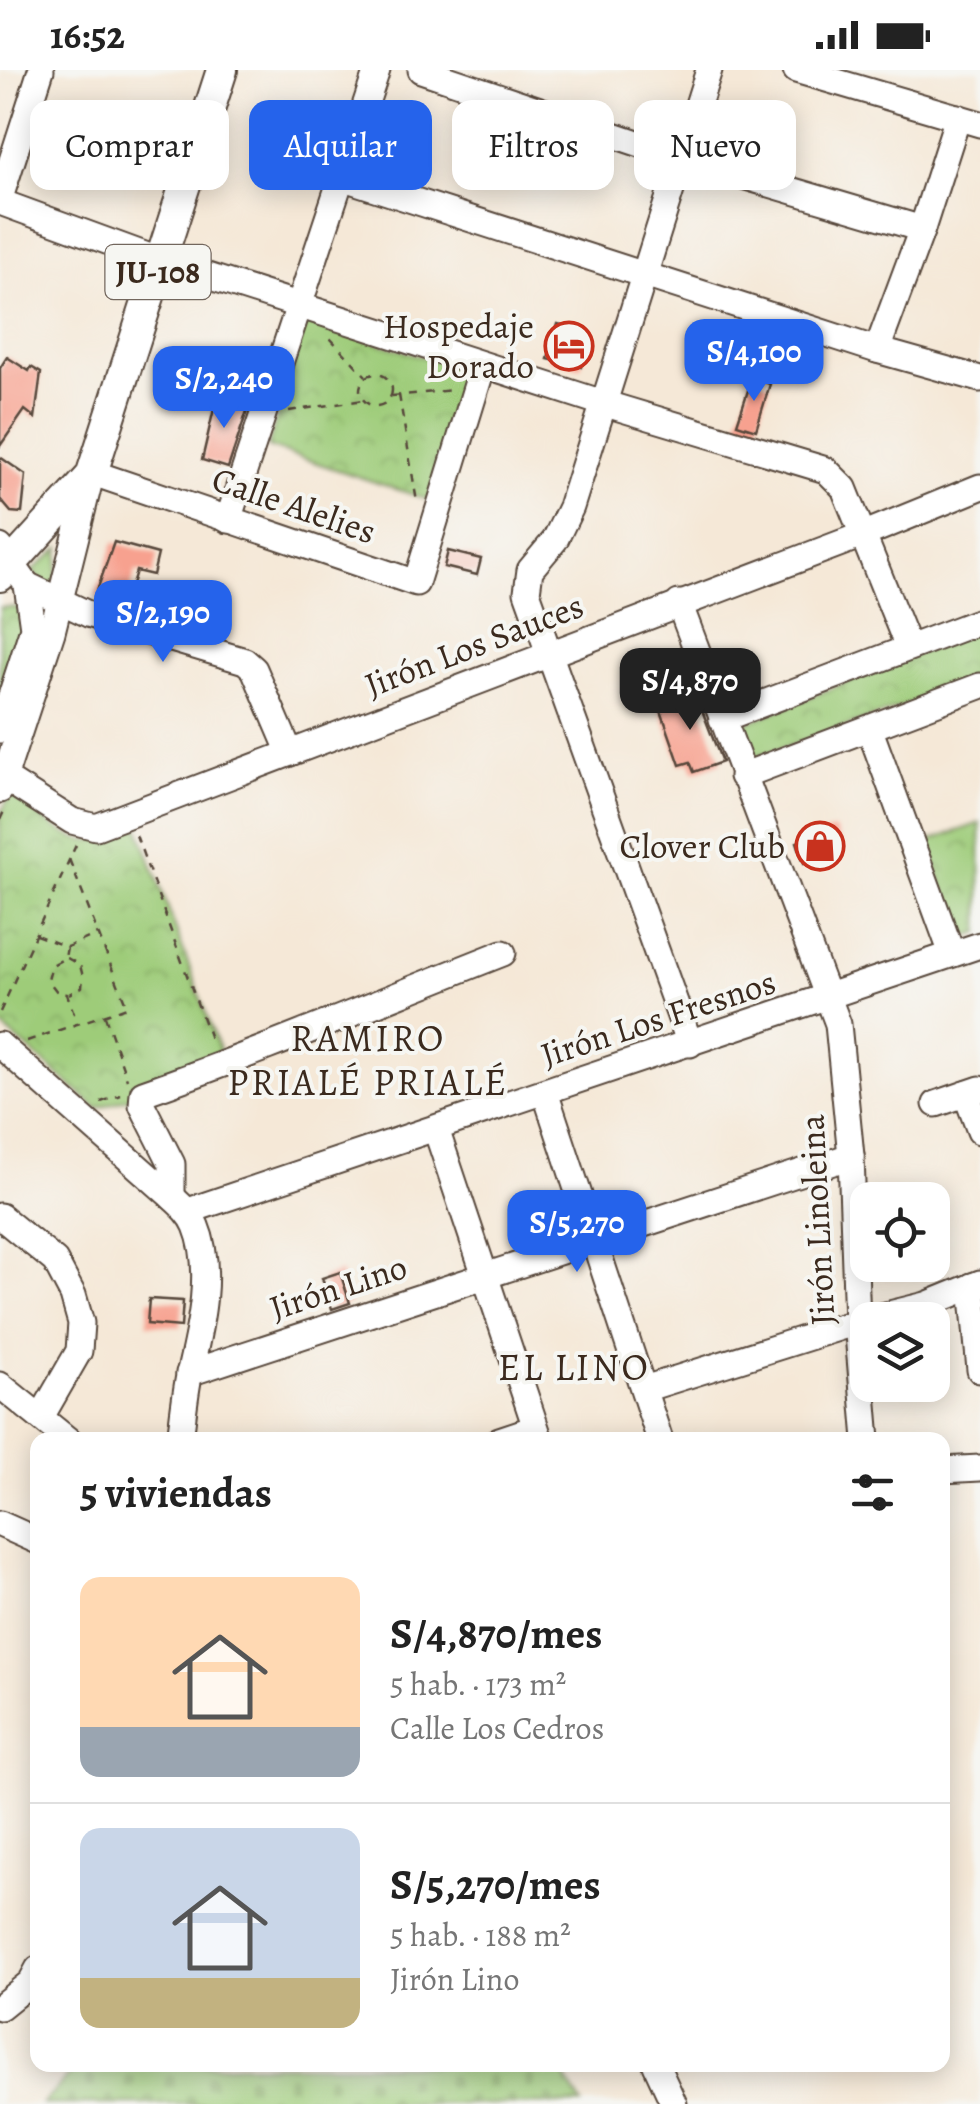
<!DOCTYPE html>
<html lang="es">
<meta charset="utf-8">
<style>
:root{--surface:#fff;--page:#f2f2f2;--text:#222;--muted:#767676;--line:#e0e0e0;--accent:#2563eb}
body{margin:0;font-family:Alegreya,serif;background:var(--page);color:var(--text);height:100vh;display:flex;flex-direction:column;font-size:38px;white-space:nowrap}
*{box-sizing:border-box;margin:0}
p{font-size:32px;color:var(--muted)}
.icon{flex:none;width:55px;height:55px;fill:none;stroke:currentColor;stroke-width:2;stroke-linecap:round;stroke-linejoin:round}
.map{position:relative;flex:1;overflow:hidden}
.sheet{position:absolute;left:30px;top:1362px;width:920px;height:640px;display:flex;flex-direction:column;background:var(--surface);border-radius:20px;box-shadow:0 5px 25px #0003}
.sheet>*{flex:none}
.top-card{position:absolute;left:30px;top:30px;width:920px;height:90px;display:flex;gap:20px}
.fabs{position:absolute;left:850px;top:1112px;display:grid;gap:20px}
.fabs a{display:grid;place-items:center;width:100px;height:100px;border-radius:20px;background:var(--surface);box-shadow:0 5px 25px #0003;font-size:50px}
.price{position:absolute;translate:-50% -85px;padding:0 22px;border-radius:20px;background:var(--accent);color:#fff;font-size:32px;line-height:65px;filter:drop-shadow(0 2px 5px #0008)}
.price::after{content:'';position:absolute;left:50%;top:60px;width:30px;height:22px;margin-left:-15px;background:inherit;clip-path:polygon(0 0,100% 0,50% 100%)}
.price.selected{background:#222;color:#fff}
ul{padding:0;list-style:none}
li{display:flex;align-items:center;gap:30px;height:250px;padding:0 50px}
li+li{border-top:2px solid var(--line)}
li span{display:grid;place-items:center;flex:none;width:280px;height:200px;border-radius:20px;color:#555}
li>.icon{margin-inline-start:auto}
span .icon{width:120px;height:120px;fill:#fffc;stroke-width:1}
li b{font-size:42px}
h2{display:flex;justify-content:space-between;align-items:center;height:120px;padding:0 50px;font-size:42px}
.pill{padding:0 35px;border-radius:20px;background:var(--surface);box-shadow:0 5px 25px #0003;font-size:35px;line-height:90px}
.pill.selected{background:var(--accent);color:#fff}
.status{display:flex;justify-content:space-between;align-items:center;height:70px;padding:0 50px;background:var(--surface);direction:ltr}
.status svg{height:28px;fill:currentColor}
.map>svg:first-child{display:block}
</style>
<div class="status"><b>16:52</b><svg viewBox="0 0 49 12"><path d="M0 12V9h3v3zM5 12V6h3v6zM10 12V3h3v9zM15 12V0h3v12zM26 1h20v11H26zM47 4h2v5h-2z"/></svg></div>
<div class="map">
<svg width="980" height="2034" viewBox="0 0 980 2034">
<defs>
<pattern id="cemetery-stones" width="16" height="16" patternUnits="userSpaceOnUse" patternTransform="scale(2.5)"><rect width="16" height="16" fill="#9ecc79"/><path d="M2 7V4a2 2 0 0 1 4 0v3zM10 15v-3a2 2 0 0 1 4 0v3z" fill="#89af68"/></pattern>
<pattern id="park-crowns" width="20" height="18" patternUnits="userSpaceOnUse" patternTransform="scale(2.5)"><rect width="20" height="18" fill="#9ecc79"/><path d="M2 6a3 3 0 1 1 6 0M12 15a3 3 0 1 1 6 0" fill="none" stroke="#89af68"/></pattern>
</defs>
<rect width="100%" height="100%" fill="#f6f6f2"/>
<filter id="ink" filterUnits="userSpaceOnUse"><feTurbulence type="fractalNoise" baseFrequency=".01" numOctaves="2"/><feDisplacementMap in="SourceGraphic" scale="20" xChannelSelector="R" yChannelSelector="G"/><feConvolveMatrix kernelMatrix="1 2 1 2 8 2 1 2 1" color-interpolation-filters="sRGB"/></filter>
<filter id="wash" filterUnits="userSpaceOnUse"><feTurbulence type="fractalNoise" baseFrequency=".0048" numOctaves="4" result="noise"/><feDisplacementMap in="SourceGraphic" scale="40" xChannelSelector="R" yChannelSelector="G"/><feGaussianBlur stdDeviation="2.25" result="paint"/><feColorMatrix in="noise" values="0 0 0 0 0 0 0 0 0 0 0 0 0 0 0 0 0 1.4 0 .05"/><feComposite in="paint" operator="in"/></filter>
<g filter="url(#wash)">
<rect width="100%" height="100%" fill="#f5e8d7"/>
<polygon fill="#9ecc79" stroke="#6c7b4c" stroke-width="2.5" points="60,478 55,512 46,517 32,501"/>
<polygon fill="url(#cemetery-stones)" stroke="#6c7b4c" stroke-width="2.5" points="79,1995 557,1995 582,2034 42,2034"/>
<g fill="url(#park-crowns)" stroke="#6c7b4c" stroke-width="2.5">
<polygon points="305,251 470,301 429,430 268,377"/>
<polygon points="0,537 18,538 28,553 0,639"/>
<polygon points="980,558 980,610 746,691 739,656"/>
<path d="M11,722C33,738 63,772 92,771C107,770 124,760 138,755L225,996L97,1038L0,955V746Z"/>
<polygon points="980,753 980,862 969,866 959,862 927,772"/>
</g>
<g id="blocks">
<g fill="#f7a18f">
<polygon points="558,254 590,262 581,297 548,289"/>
<polygon points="7,287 29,301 31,297 41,303 35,348 25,340 0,376 0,298"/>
<polygon points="752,308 770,314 756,360 737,354"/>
<polygon points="217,326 249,335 228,398 202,390"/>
<polygon points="0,387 26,405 22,443 11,442 0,429"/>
<polygon points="114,472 158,484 153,505 136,501 126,534 95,526"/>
<polygon points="448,481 481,489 477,505 444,497"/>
<polygon points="695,622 722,692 694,702 690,692 680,695 659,635"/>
<polygon points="835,759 843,779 804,793 797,772"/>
<polygon points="340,1202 350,1233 332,1239 322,1208"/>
<polygon points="149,1229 183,1231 181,1257 147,1254"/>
</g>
</g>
</g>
<g filter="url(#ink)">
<use href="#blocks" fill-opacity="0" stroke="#57463a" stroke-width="2.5"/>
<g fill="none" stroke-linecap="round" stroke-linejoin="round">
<g stroke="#57463a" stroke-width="29">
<g id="minor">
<polyline points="421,0 682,88 922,159"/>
<polyline points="796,0 980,54"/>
<polyline points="341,107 877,280 980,309"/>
<polyline points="0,128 41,0"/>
<polyline points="0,132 161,191 606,334 826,400 844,418 908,577"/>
<polyline points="877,280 922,159 958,47"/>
<polyline points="93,403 416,513 483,295"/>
<polyline points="228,450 377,0"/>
<polyline points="0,477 27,515 33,558 0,660"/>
<polyline points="27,515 88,544 245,591 254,599 290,683"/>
<polyline points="679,533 838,954 851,1086 857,1252 867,1370"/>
<polyline points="722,649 980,551"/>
<polyline points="870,660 952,884"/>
<polyline points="0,705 72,751 96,757 865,464 980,417"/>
<polyline points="742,706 980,616"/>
<polyline points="0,720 52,562 91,406"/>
<polyline points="690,974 527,522 530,500 555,470 571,437 709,0"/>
<path d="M0,975L172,1127C182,1136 191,1144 196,1156C214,1199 200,1258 190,1301C185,1323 183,1347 180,1370"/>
<polyline points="545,1022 660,1370"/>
<polyline points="966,1024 980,1061"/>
<polyline points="936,1034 980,1019"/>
<polyline points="436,1059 540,1370"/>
<path d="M172,1127V1094L142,1035L143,1023C264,981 383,930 503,883"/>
<polyline points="188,1141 980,875"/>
<polyline points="0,1146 55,1191 73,1225 81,1253 79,1281 41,1347"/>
<polyline points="972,1216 980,1300"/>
<polyline points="189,1303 851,1086"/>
<polyline points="0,1315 68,1370"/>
<polyline points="644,1319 857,1252 926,1235 980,1213"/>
<polyline points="499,1370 535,1358"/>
<polyline points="942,1400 980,1398"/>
<polyline points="0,1454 38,1471"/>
<polyline points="0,1937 31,1912 38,1899"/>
<polyline points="656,1995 674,2034"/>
</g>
</g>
<g stroke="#57463a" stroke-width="34">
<polyline id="major" points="0,506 91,406 222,0"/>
</g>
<g stroke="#57463a" stroke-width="2.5" stroke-dasharray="8 8" stroke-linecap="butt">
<polyline points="330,268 366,306"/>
<circle cx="376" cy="320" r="16"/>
<polyline points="399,325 417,432 419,432"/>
<polyline points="392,326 454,320"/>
<polyline points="289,341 364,330"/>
<polyline points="0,750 4,741"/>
<polyline points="136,765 212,974"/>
<polyline points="36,865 67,877 98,864"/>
<polyline points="67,877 65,888 52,895 48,910 57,922 67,924 77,952"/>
<polyline points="67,888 80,895 83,907 82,917 69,924"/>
<polyline points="0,942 76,775"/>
<polyline points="105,946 127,1009"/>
<polyline points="27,971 127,937 69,789"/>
<polyline points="101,1032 121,1025"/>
</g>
<use href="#minor" stroke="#fff" stroke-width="25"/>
<use href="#major" stroke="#fff" stroke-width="30"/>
</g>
</g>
<defs>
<g id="hotel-ring" transform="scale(2.5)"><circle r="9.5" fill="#f6f6f2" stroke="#c8321e" stroke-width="1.5"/><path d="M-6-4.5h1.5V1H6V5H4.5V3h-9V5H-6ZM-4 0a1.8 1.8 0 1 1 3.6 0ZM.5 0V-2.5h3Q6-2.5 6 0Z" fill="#c8321e"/></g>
<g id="shop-ring" transform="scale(2.5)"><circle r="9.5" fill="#f6f6f2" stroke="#c8321e" stroke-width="1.5"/><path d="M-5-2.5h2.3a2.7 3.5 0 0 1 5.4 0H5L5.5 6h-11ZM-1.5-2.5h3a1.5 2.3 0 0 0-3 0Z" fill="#c8321e"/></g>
</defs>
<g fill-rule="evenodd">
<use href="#hotel-ring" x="569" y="276"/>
<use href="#shop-ring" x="820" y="776"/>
</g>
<g text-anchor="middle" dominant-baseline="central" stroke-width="8" stroke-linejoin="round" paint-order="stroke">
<rect fill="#f6f6f2" stroke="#73675e" stroke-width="2.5" x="105.5" y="175" width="105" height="54" rx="8"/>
<g font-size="32" font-weight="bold" fill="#3b2a1e">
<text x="158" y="202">JU-108</text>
</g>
<g font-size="35" fill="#3b2a1e" stroke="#f6f6f2" text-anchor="end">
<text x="534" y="256">Hospedaje<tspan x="534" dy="40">Dorado</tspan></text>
<text x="785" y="776">Clover Club</text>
</g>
<g font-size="35" fill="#3b2a1e" stroke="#f6f6f2">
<text transform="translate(294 435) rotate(19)">Calle Alelies</text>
<text transform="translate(474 575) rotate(-21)">Jirón Los Sauces</text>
<text transform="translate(658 948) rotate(-18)">Jirón Los Fresnos</text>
<text transform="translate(817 1150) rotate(-93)">Jirón Linoleina</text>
<text transform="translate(338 1217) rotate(-18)">Jirón Lino</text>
</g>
<g font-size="38" letter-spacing="2.5" fill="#3b2a1e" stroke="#f6f6f2">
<text x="368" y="968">RAMIRO<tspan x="368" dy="44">PRIALÉ PRIALÉ</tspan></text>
<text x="574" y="1297">EL LINO</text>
</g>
</g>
</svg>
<div class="fabs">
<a><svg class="icon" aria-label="locate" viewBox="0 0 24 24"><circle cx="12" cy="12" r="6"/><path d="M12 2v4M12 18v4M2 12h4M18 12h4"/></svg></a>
<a><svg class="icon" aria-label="layers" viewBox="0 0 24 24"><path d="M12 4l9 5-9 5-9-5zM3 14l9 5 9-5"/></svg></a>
</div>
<b class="price" style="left:754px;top:334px">S/4,100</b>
<b class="price" style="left:224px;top:361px">S/2,240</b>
<b class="price" style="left:163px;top:595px">S/2,190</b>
<b class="price selected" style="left:690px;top:663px">S/4,870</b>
<b class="price" style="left:577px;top:1205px">S/5,270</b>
<div class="top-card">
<a class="pill">Comprar</a>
<a class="pill selected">Alquilar</a>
<a class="pill">Filtros</a>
<a class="pill">Nuevo</a>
</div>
<section class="sheet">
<h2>5 viviendas<svg class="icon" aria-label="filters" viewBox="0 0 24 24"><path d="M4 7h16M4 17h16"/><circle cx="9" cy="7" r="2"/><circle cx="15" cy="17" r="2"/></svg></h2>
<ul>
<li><span style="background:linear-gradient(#ffd9b3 75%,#9aa5b1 0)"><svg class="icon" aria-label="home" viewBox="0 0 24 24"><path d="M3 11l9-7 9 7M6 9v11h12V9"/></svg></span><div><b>S/4,870/mes</b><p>5 hab. · 173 m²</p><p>Calle Los Cedros</p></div></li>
<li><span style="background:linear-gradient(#c9d6e8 75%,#c2b280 0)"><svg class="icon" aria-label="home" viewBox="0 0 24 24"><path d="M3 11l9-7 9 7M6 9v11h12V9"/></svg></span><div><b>S/5,270/mes</b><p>5 hab. · 188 m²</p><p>Jirón Lino</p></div></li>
</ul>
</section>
</div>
